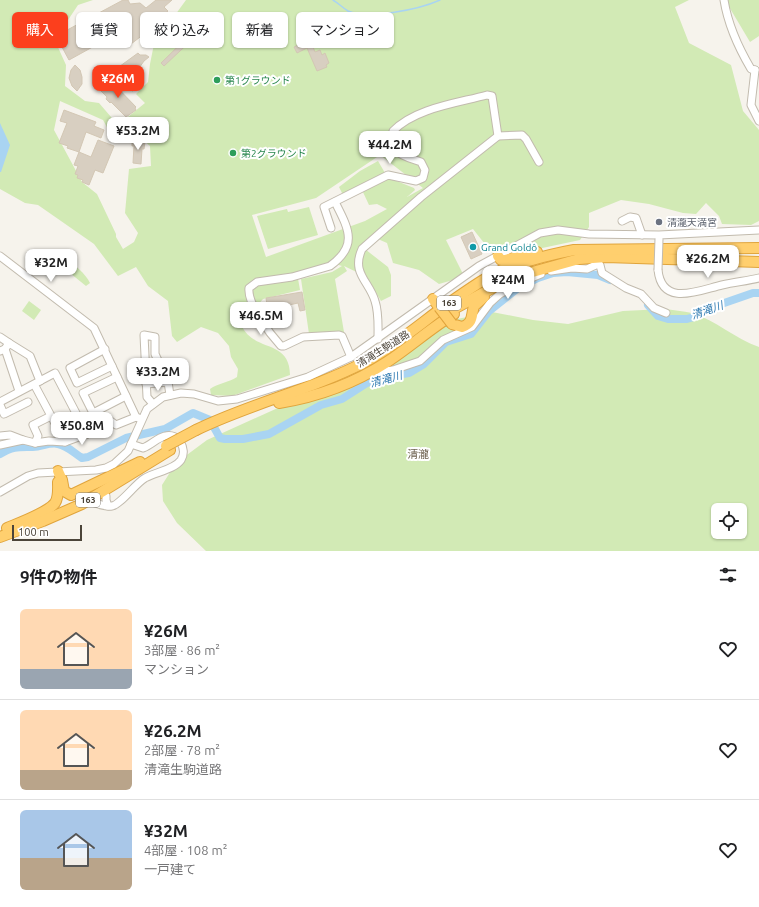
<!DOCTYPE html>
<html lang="ja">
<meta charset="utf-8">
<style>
:root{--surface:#fff;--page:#f6f6f6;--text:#202124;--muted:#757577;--line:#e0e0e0;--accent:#fc3f1d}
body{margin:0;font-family:Ubuntu,"Noto Sans JP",sans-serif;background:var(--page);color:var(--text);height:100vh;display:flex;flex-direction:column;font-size:15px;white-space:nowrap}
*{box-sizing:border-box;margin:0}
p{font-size:13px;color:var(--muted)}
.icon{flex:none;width:22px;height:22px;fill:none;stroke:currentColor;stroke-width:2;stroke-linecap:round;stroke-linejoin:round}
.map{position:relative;height:551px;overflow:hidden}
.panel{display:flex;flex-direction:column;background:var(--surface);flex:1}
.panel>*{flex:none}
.guide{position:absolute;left:12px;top:12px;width:400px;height:36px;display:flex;gap:8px}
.buttons{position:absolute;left:711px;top:503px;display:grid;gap:8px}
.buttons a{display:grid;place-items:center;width:36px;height:36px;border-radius:6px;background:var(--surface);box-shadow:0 1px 3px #0004;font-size:20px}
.scale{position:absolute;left:12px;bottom:10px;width:70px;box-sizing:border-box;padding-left:4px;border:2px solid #4b4439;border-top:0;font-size:11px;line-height:14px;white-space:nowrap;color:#4b4439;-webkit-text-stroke:3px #fff;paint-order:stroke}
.price{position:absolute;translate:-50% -34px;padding:0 9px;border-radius:8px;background:#fff;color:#222;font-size:13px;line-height:26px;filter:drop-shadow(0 1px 2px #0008)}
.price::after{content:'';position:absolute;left:50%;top:24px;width:12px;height:9px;margin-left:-6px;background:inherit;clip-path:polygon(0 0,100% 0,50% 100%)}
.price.on{background:var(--accent);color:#fff}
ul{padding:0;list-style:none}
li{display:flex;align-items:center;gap:12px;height:100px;padding:0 20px}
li+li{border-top:1px solid var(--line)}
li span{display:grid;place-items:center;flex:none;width:112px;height:80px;border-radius:6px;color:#555}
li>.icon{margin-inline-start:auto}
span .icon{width:48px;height:48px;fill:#fffc;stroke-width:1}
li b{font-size:17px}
h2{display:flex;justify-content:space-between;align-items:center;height:48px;padding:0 20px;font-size:17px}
.tag{padding:0 14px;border-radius:6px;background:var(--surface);box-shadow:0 1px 3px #0004;font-size:14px;line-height:36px}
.tag.on{background:var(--accent);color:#fff}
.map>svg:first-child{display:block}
</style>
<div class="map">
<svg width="759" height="551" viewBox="0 0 759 551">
<rect width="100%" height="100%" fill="#f6f3ec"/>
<g fill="#d2eab5" fill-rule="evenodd">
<path d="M0,0H93L78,5L68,20L52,34L66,65L65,86L85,101L99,103L118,125L145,103L136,94L148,82L150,64L154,44L186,0H689L675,7L689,43L731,65L743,111L759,130V221L751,225L722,224L719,216L706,203L696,214L683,213L649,204L621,200L589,213V227L580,240L514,254L502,249L492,253L473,229L446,240L463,274L453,280L439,284L419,270L393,263L387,243L371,236L361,246L388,267L391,275V296L381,301L367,277L344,266L347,271L335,279L344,332L312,335L309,334L301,279L332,272L342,266L332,263L297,273L300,290L263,299L241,324C252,353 290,338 290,375L232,396L211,395L210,389C218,383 228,383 237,377L238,369L231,357L229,346L218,333L201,327L177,342L172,336L168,301L148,286L136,267L118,276L94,244L38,205L25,203L0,189ZM60,101L103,120L114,140L142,139L150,146L151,166L129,169L125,213L138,233L134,242L123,249L116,237V234L97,194L82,182L54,130ZM380,155L423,188L407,197L415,190L414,188L389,178L362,190L369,205L377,204L387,209L365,221L266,257L252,215L316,198Z"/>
<polygon points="725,0 759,0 759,36 750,42"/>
<polygon points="378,161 385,173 343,195 339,187 360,171"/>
<polygon points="309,207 318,235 268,249 257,216 287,209 288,212"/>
<path d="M64,258C74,264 85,273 90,283L86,286L60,265Z"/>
<polygon points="29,301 41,310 34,320 22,311"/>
<path d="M664,309C673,310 683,311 692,313C716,320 735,339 759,347V551H206L177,523L163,501L162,485L176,463L207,440L280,407L348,372L370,353L417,327L492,312L533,320L568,324L623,311ZM718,510H740V532H718Z"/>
</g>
<polygon fill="#a9d4f2" points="0,123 10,145 1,172 0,172"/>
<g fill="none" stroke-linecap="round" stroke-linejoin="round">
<path stroke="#a9d4f2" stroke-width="1.5" d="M333,0C338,3 343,8 348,11C369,20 420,9 440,0"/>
<g stroke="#a9d4f2" stroke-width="8">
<polyline points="648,305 658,316 668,319 687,319 694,317 704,310 753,293 759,293"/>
<path d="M0,454C13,446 19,447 33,447C42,447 49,442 58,444C68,446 74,453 82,458L88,457L126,438L165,429L193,413L210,420L220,438L225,439H243L269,434L321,405L342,399L367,383L378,378L409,373L424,364L446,342L471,334L489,311L518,288L538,278L553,273L567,272L598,275L610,280"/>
</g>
</g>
<g fill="#d8cfc1" stroke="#d3c7b4">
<polygon points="123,0 128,0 130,4 140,3 146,8 156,0 172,0 164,7 168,11 159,19 161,21 131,44 125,40 120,32 130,24 124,16 93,35 98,44 69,60 56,36"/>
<polygon points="208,17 212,21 164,66 161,63"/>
<polygon points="306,41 308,45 310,44 312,47 313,47 315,52 320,50 322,55 325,53 329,63 326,65 327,67 317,71 307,48 297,53 294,47"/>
<polygon points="138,53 140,55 146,55 149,57 144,61 139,68 141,70 133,80 139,88 132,91 121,77 118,79 112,72"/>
<polygon points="75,65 80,70 82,77 82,84 77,91 72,86 69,78 71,70"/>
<polygon points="110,80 136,107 135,108 136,110 126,117 111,102 110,103 106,99 107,97 100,90"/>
<polygon points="64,110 96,122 94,126 104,130 101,138 86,132 79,152 91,157 98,140 114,146 103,173 95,170 89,185 82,182 83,180 77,178 78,175 75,174 78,166 74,165 79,152 67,148 68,146 59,143 67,123 60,121"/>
<polygon points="132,141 145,142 144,149 142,149 141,164 133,163 134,146 132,146"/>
<polygon points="472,232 482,254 471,259 461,237"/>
<polygon points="302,292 305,310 300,311 298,303 289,305 289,307 287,308 287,309 271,311 272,315 266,315 264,305 267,305 266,298"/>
</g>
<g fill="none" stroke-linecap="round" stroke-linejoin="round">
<g stroke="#c2bbae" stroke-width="9">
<g id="minor">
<path d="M724,0C728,25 738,47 751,69L755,70"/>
<polyline points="755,70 751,105 759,121"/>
<path d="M335,202C348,228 359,245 330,266L292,277L257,282L249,288C247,304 270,334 281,346H284L303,337L339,335L342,336L351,357"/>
<polyline points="622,221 630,217 636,218 642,235"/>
<path d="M331,228L324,207L388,175L416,181L423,178L425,170L421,162C401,155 391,155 393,131C415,108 458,103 487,95L492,96L498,136"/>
<polyline points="0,256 94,328 136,417 141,419"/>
<path d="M658,270C662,308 700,290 722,285C734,282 747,281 759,278"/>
<polyline points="551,271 572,268 587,269 598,264 600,265 602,273 626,288 641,294 654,308 666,313"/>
<polyline points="0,337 9,343"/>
<path d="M378,339C378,326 379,313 375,301C369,281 351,273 362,249L421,197L498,136L522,135L526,139L539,162"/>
<polyline points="5,349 19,391"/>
<polyline points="105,349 70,368 77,383 112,366"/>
<polyline points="0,351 5,349 9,343 30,356 40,381"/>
<polyline points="374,369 376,372 393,370 420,361 443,340 472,327 490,303 500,294 519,283 541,274"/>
<polyline points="117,377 83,393 93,413 126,396"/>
<polyline points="146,384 168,382"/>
<polyline points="0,402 55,373 87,434 65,442 34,384"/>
<polyline points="153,404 147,397 144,335 155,337 155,354 168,382 170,395"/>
<polyline points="0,405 4,414 28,402"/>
<polyline points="87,434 108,419 116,425 136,417"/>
<polyline points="0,436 10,435 23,440"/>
<polyline points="35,443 38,436 33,425 51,416"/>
<polyline points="0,445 23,440 35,443 49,441 65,442"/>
<polyline points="0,492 28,476 38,473 96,470 106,468 114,464 128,451 147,409 163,397 181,393 194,394 218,401 237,399 308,377 351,357 479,266 540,233 558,230 589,234 659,235 759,230"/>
<polyline points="106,496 106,500 108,506"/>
<path d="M95,503C101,505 106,507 112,506C120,505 136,483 145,478C155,472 174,470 181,460C188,449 178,432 165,436C157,438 151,445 143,448L131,444"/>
</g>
</g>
<g stroke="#e0a43c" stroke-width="12">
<g id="highway">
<polyline points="498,256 501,260 505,260 537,252"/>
<polyline points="433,299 439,307"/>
<polyline points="450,311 511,278 579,259 606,257 759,262"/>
<path d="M452,324L462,327C474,323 471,315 474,306L484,297"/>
<path d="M279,403C316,397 355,383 387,362C410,347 431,328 454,314"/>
<path d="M196,430C251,403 311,390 365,362C395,346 421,323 449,303C468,290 488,275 509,267C530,260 552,254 574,250L759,248"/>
<polyline points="58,471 62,480 64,491 71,495 140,462"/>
<path d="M7,528C19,523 47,513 55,503C59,497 58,489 58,482"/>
<polyline points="0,537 43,521 82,504 170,450"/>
</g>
</g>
<use href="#minor" stroke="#fff" stroke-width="7"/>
<use href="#highway" stroke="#ffcf6e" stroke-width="10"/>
<g stroke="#c2bbae" stroke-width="9" stroke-linecap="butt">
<polyline id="minor-bridge" points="658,270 659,239"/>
</g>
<g stroke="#e0a43c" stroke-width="12" stroke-linecap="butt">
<g id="highway-bridge">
<polyline points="439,307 452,324"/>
<polyline points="166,446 196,430"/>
</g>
</g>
<use href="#minor-bridge" stroke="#fff" stroke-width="7"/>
<use href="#highway-bridge" stroke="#ffcf6e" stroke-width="10"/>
</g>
<g fill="#2e9e5b" stroke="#fff" stroke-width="1.5">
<circle cx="217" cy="80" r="4"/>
<circle cx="233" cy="153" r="4"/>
</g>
<circle fill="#6b7280" stroke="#fff" stroke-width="1.5" cx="659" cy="222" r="4"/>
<circle fill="#0f9aa8" stroke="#fff" stroke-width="1.5" cx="473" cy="247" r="4"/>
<g text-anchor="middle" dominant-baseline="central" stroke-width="4" stroke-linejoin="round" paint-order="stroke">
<g fill="#fff" stroke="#817c74" stroke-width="1">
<rect x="437" y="296" width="24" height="14" rx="3"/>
<rect x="76" y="493" width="24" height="14" rx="3"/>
</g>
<g font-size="9" font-weight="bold" fill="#4b4439">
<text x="449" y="303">163</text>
<text x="88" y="500">163</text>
</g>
<g font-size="10" fill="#27864d" stroke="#fff" text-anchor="start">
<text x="225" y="80">第1グラウンド</text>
<text x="241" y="153">第2グラウンド</text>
</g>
<g font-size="10" fill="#5b616d" stroke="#fff" text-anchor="start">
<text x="667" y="222">清瀧天満宮</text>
</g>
<g font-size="10" fill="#0d838f" stroke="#fff" text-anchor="start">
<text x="481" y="247">Grand Goldô</text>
</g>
<g font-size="10" fill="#4b4439" stroke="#fff">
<text transform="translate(383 349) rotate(-32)">清滝生駒道路</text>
</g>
<g font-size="11" font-style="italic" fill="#2e7ab2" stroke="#fff">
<text transform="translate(707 310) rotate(-19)">清滝川</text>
<text transform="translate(386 379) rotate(-15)">清滝川</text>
</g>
<g font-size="11" fill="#6e6250" stroke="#fff">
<text x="418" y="454">清瀧</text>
</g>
</g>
</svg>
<div class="buttons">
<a><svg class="icon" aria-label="locate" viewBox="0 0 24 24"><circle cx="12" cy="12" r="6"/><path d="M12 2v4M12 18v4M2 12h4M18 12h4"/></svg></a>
</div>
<div class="scale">100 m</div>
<b class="price on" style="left:118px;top:99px">¥26M</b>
<b class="price" style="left:138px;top:151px">¥53.2M</b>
<b class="price" style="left:390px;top:165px">¥44.2M</b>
<b class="price" style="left:708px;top:279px">¥26.2M</b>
<b class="price" style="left:51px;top:283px">¥32M</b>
<b class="price" style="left:508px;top:300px">¥24M</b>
<b class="price" style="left:261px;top:336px">¥46.5M</b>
<b class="price" style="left:158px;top:392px">¥33.2M</b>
<b class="price" style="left:82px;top:446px">¥50.8M</b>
<div class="guide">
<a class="tag on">購入</a>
<a class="tag">賃貸</a>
<a class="tag">絞り込み</a>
<a class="tag">新着</a>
<a class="tag">マンション</a>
</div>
</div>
<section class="panel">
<h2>9件の物件<svg class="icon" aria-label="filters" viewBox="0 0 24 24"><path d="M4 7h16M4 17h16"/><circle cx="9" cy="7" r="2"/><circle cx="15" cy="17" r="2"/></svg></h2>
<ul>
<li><span style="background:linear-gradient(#ffd9b3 75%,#9aa5b1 0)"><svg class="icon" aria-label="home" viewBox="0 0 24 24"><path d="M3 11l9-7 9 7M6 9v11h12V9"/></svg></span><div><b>¥26M</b><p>3部屋 · 86 m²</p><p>マンション</p></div><svg class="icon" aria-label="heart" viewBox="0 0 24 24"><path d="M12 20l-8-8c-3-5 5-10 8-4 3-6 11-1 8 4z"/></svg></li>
<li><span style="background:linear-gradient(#ffd9b3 75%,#b9a48a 0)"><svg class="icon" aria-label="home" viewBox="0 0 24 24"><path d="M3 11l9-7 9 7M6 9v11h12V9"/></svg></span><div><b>¥26.2M</b><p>2部屋 · 78 m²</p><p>清滝生駒道路</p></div><svg class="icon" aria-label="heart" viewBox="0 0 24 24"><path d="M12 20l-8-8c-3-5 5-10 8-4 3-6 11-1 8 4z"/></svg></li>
<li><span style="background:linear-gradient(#a9c7e8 60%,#b9a48a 0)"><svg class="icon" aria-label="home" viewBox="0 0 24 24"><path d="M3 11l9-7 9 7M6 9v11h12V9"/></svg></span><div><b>¥32M</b><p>4部屋 · 108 m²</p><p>一戸建て</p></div><svg class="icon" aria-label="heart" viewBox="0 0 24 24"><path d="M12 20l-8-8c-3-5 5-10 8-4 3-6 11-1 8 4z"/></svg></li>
</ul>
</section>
